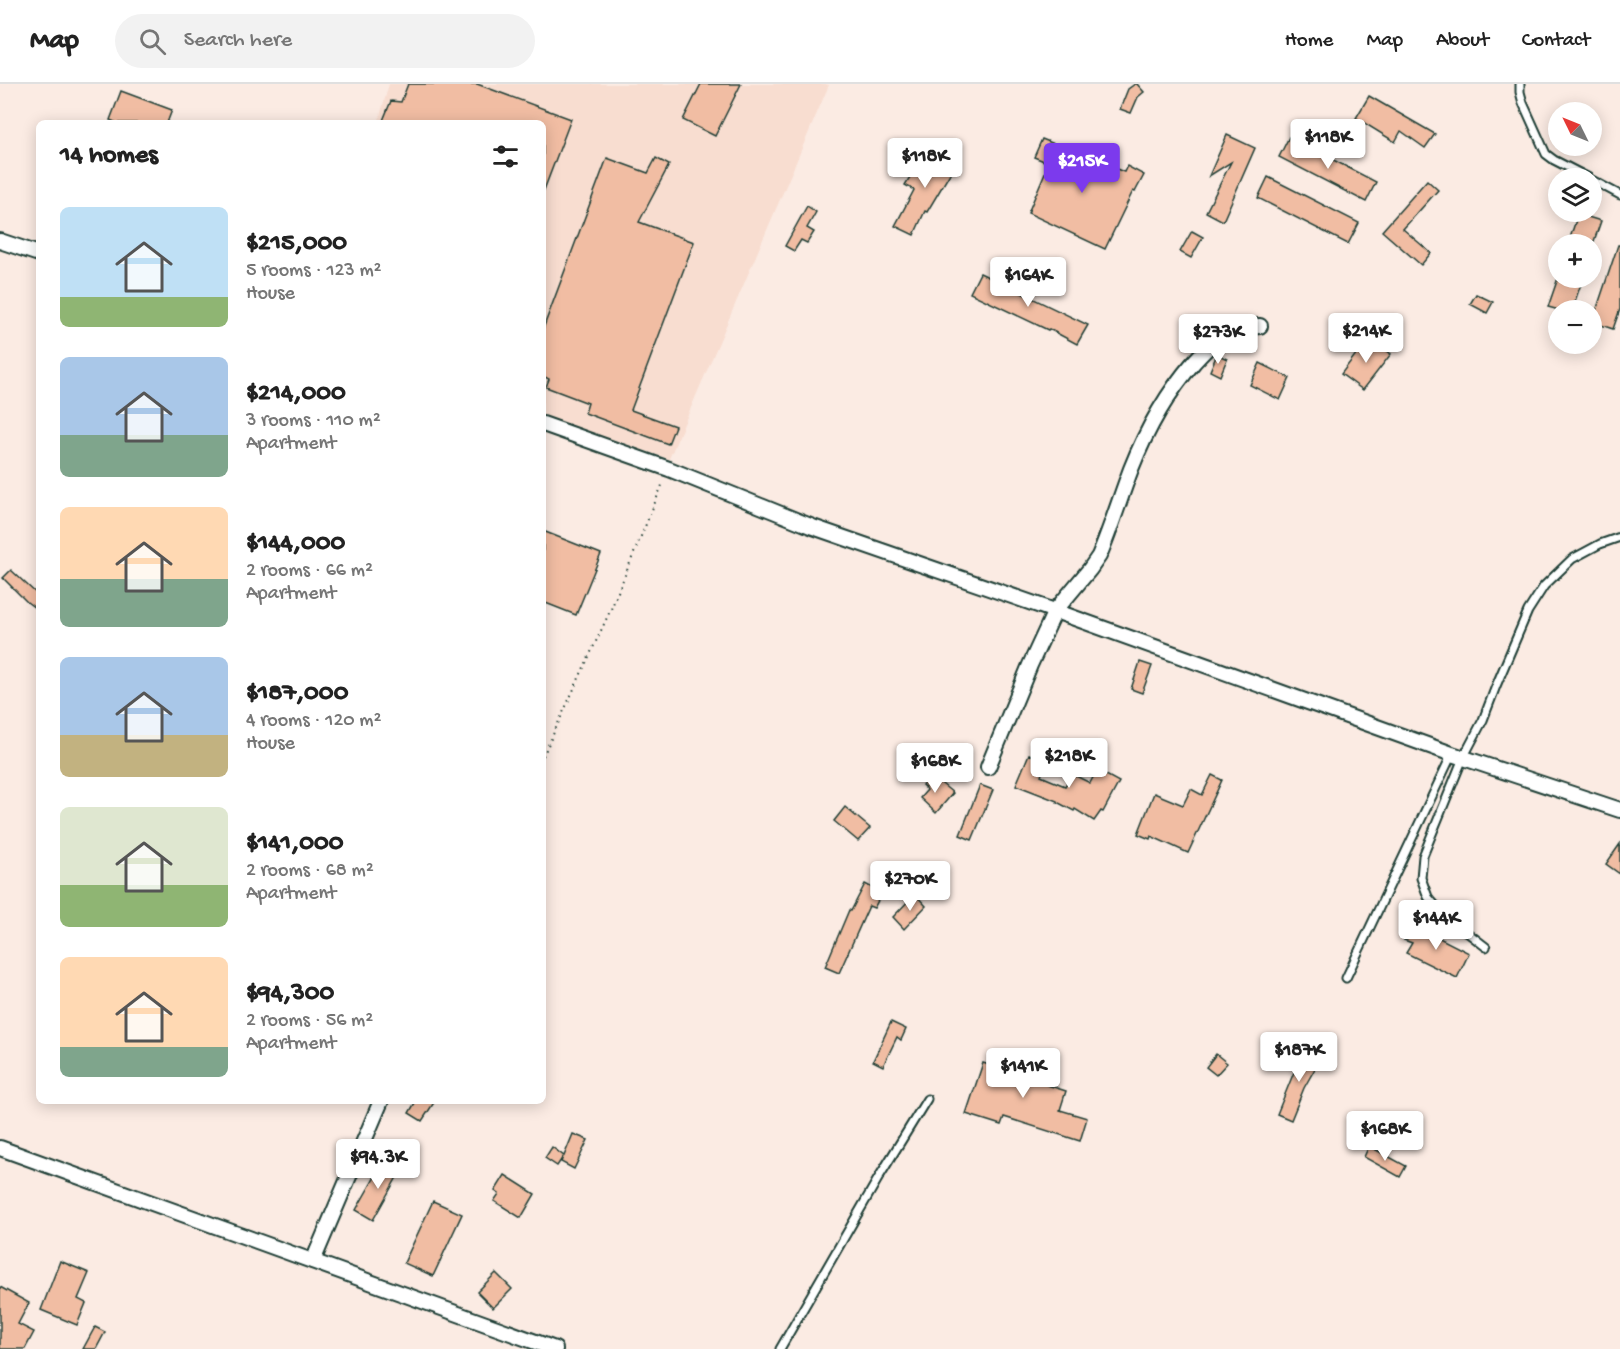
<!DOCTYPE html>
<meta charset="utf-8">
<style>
:root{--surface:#fff;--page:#f2f2f2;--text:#222;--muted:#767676;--line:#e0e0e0;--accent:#7c3aed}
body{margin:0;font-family:"Gochi Hand",sans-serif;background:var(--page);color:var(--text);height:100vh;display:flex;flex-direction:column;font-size:22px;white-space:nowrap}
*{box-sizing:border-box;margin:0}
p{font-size:20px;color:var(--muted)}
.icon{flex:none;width:33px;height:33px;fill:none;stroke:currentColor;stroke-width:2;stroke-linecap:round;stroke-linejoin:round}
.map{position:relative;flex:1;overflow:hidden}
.sheet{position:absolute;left:36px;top:36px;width:510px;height:984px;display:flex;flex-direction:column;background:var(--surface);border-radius:9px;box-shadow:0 3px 15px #0003}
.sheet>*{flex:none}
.needle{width:39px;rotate:313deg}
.tools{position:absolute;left:1548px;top:18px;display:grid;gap:12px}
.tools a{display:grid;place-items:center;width:54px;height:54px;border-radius:50%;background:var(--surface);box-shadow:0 3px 15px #0003;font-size:30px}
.price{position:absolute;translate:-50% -51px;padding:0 14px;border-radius:6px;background:#fff;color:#222;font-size:20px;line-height:39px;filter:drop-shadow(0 2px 3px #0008)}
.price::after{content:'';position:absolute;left:50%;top:36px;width:18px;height:14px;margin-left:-9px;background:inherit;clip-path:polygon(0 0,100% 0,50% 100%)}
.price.current{background:var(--accent);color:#fff}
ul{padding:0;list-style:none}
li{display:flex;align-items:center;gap:18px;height:150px;padding:0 24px}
li span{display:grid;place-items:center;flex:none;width:168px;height:120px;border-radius:9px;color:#555}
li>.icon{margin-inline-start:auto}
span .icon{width:72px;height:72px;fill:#fffc;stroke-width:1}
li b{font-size:26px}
h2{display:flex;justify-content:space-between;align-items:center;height:72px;padding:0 24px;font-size:26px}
header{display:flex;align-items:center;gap:36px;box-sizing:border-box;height:84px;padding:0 30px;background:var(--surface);border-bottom:2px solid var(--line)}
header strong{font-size:28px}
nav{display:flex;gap:33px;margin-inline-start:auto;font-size:21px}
.search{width:420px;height:54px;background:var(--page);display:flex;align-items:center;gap:15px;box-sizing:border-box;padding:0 21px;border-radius:33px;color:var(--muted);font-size:22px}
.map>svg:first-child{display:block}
</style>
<header>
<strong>Map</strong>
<div class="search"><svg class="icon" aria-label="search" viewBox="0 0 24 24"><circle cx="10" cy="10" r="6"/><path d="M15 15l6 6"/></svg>Search here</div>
<nav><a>Home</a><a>Map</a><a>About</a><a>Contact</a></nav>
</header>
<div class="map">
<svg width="1620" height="1265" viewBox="0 0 1620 1265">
<rect width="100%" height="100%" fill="#fbebe3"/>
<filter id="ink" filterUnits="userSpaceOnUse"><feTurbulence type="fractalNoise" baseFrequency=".0167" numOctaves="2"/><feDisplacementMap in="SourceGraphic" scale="12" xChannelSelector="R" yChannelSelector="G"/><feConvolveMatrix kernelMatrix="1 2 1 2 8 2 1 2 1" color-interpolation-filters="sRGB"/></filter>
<g filter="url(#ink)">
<polygon fill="#f8ddd0" points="389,0 825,0 829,1 669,375 543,332 543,39 378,39"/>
<g fill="#f1bda3" stroke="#1f3d34" stroke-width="1.5">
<polygon points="408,0 477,0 571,35 544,106 543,106 543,39 382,39 391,17 401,18"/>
<polygon points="701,0 741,0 715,52 683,36"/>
<polygon points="1135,0 1137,0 1144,8 1138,13 1131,29 1120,25 1128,5"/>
<polygon points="121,7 172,26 167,39 117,39 110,36"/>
<polygon points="1369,12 1435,50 1425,64 1401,47 1395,58 1356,34"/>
<polygon points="1227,51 1255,64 1223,137 1206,128 1231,78 1209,92"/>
<polygon points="1289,53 1376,98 1366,118 1279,73"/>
<polygon points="1042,55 1124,88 1127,82 1144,91 1135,108 1133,107 1105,165 1028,129 1049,79 1034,73"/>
<polygon points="937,63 958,76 927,128 925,127 914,151 895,142 914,106 905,101 916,83 923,87"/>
<polygon points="607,74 648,89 656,74 669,81 639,138 694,158 631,326 675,342 668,360 585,329 588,319 546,303 549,295 543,292 543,245"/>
<polygon points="1268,93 1359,139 1348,160 1258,114"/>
<polygon points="1427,96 1438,106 1403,145 1431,169 1421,181 1382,147"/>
<polygon points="807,122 816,128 807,144 814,148 807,159 801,156 794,167 785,162"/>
<polygon points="1578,130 1601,137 1593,160 1568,160"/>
<polygon points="1192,147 1203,153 1191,174 1180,168"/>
<polygon points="1618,161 1620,161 1620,225 1613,245 1592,238 1592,225 1596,227"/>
<polygon points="980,189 1088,241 1077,260 1049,245 1048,246 970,209"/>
<polygon points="1558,194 1583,194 1572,226 1559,226 1548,223"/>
<polygon points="1476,210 1493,218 1487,229 1470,220"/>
<polygon points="1369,253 1391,270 1363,306 1341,290"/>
<polygon points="1217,270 1227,275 1220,292 1210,287"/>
<polygon points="1260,279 1290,294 1280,316 1250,301"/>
<polygon points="543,447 601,470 576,531 543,518"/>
<polygon points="11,486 39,512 39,527 27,518 3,494"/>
<polygon points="1140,578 1152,582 1142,609 1131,605"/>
<polygon points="1029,670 1047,677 1041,692 1065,702 1072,690 1090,699 1097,686 1119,698 1103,728 1101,727 1094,737 1075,725 1074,727 1057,718 1057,717 1016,701"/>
<polygon points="931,691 953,709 936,729 920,714 927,706 922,701"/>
<polygon points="1212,691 1222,696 1188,769 1151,752 1150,755 1138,750 1154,709 1183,721 1191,705 1202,711"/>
<polygon points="980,701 993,706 972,756 960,751"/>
<polygon points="845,723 870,744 858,757 834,737"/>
<polygon points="1620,760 1620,790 1606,780"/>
<polygon points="865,800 882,809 874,824 869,822 839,889 825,883 849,826 851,827"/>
<polygon points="915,810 926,822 904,845 893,833"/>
<polygon points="1412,840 1469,869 1457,894 1406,869 1412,859 1404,856"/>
<polygon points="891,938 906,945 901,956 897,953 883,982 873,977"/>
<polygon points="1308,964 1322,972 1304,1004 1291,1036 1277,1030 1294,988"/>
<polygon points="1017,968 1044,977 1038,998 1066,1007 1060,1026 1087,1034 1080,1057 1004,1033 1001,1041 966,1030 983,979 1011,988"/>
<polygon points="1216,970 1227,979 1216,991 1206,983"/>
<polygon points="416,1017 435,1017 422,1037 409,1029"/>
<polygon points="573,1050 588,1056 574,1085 561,1078 563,1073 557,1082 545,1074 552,1063 564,1072"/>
<polygon points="1369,1062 1406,1082 1400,1093 1364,1073"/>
<polygon points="384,1077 401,1086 373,1136 356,1126"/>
<polygon points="505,1091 535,1110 521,1134 494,1117 499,1110 495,1107"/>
<polygon points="433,1117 462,1130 433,1192 404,1179"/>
<polygon points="60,1177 89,1189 78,1215 86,1219 77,1241 41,1226"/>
<polygon points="496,1189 512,1205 493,1224 477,1208"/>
<polygon points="0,1203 29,1219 18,1240 34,1248 25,1265 0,1265"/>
<polygon points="95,1243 105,1248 96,1265 83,1265"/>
</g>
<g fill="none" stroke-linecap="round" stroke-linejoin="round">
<g stroke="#1f3d34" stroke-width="11">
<g id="service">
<polyline points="1520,0 1520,8 1523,19 1546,70 1554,76 1589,94"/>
<polyline points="1592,96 1620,111"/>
<polyline points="1486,863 1442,829 1428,813 1421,794 1423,772 1463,674 1483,636 1496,602 1528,527 1544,502 1572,475 1600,460 1620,453"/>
<polyline points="1346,894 1452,670"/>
<polyline points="780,1265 879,1093 927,1015"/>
</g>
</g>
<g stroke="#1f3d34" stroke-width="18">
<g id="minor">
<polyline points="0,157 39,170"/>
<polyline points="543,340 669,385 813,443 1055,527 1452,670 1620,726"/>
<path d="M988,683L1030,581L1055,527L1090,485L1099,472C1111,444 1120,414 1131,385C1146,347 1167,309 1194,278C1205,266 1218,252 1233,246C1242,243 1251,243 1260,242"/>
<polyline points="0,1064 555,1265"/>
<polyline points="313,1177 381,1017"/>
</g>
</g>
<polyline stroke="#1f3d34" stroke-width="2" stroke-dasharray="1.5 4.5" stroke-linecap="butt" points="543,672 611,525 663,399"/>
<use href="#service" stroke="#fff" stroke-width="7"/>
<use href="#minor" stroke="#fff" stroke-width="14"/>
</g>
</g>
</svg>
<div class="tools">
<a><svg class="needle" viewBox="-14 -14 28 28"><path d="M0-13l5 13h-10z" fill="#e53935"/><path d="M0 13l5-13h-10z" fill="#767676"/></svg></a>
<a><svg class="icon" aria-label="layers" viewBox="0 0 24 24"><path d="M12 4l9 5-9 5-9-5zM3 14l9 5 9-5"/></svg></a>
<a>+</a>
<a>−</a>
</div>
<b class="price" style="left:1328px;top:86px">$118K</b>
<b class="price" style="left:925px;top:105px">$118K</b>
<b class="price current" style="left:1082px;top:110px">$215K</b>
<b class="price" style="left:1028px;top:224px">$164K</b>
<b class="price" style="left:1366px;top:280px">$214K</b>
<b class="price" style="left:1218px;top:281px">$273K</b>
<b class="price" style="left:1069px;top:705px">$218K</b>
<b class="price" style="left:935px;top:710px">$168K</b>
<b class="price" style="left:910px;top:828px">$270K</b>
<b class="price" style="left:1436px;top:867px">$144K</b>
<b class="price" style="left:1299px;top:999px">$187K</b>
<b class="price" style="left:1023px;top:1015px">$141K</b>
<b class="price" style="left:1385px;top:1078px">$168K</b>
<b class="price" style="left:378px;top:1106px">$94.3K</b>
<section class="sheet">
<h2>14 homes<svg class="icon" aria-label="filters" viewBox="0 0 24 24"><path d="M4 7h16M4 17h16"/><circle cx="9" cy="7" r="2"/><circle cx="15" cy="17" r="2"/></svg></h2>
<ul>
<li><span style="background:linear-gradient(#bfe0f5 75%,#8fb573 0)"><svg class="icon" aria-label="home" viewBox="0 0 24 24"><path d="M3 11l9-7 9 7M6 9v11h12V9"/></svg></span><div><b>$215,000</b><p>5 rooms · 123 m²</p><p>House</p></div></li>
<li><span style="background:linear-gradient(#a9c7e8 65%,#7fa58c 0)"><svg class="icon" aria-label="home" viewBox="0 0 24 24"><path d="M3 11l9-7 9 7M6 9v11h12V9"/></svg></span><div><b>$214,000</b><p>3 rooms · 110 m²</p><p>Apartment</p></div></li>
<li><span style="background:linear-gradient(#ffd9b3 60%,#7fa58c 0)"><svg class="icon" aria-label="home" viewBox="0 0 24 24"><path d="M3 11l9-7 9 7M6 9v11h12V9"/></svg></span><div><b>$144,000</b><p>2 rooms · 66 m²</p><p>Apartment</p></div></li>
<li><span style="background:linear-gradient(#a9c7e8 65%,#c2b280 0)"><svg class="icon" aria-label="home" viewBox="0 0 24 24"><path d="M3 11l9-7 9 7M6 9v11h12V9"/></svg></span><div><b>$187,000</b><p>4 rooms · 120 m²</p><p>House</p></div></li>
<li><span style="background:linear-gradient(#dfe7d0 65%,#8fb573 0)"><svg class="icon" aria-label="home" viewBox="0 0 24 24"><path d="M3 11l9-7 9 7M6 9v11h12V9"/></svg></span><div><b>$141,000</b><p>2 rooms · 68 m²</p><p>Apartment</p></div></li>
<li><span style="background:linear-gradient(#ffd9b3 75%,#7fa58c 0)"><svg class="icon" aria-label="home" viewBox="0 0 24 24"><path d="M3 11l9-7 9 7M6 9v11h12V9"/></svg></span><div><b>$94,300</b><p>2 rooms · 56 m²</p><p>Apartment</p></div></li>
</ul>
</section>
</div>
